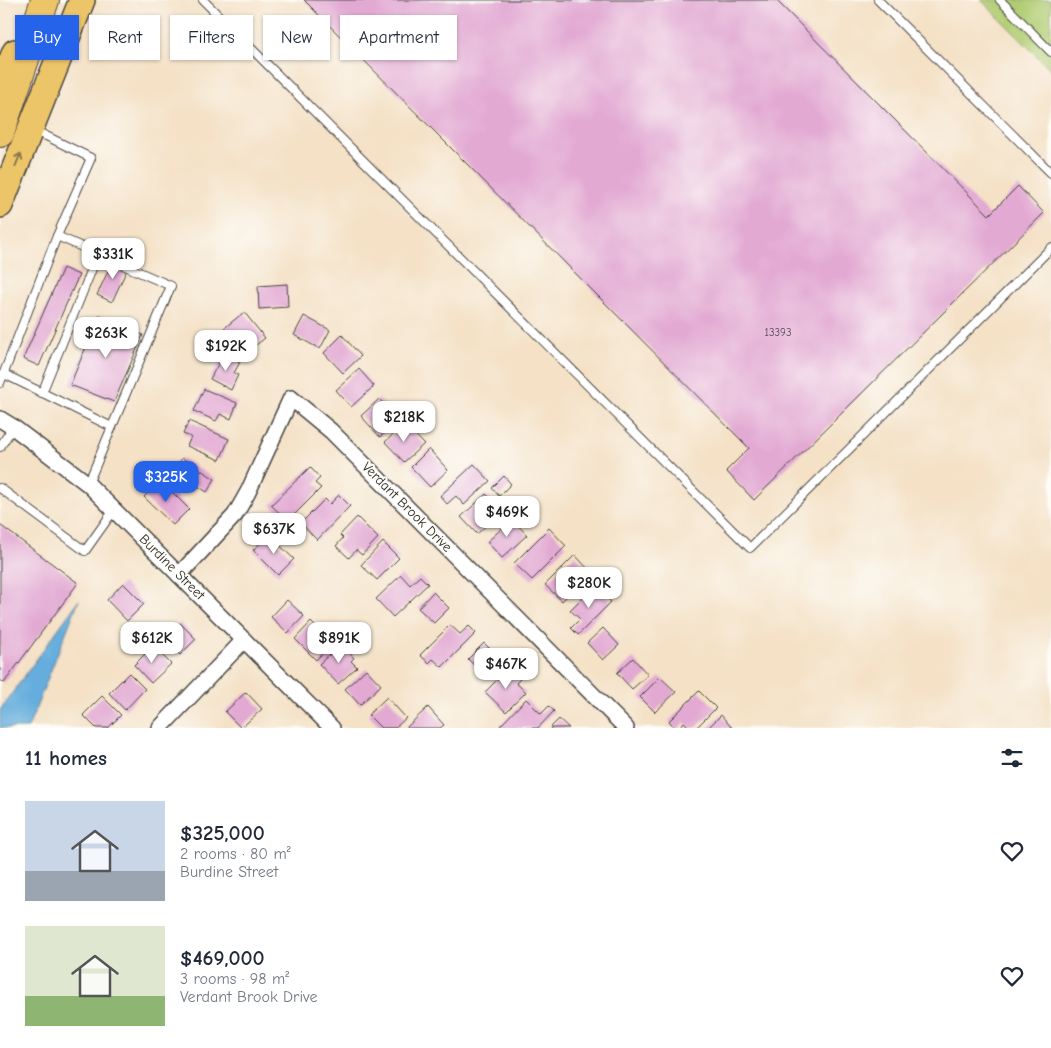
<!DOCTYPE html>
<meta charset="utf-8">
<style>
:root{--surface:#fff;--page:#f6f6f7;--text:#1f2937;--muted:#747a83;--accent:#2563eb}
body{margin:0;font-family:"Comic Neue",sans-serif;background:var(--page);color:var(--text);height:100vh;display:flex;flex-direction:column;font-size:19px;white-space:nowrap}
*{box-sizing:border-box;margin:0}
p{font-size:16px;color:var(--muted)}
.icon{flex:none;width:28px;height:28px;fill:none;stroke:currentColor;stroke-width:2;stroke-linecap:round;stroke-linejoin:round}
.map{position:relative;height:728px;overflow:hidden}
.side{display:flex;flex-direction:column;background:var(--surface);flex:1}
.side>*{flex:none}
.banner{position:absolute;left:15px;top:15px;width:500px;height:45px;display:flex;gap:10px}
.price{position:absolute;translate:-50% -42px;padding:0 11px;border-radius:10px;background:#fff;color:#222;font-size:16px;line-height:32px;filter:drop-shadow(0 1px 2px #0008)}
.price::after{content:'';position:absolute;left:50%;top:30px;width:15px;height:11px;margin-left:-8px;background:inherit;clip-path:polygon(0 0,100% 0,50% 100%)}
.price.selected{background:var(--accent);color:#fff}
ul{padding:0;list-style:none}
li{display:flex;align-items:center;gap:15px;height:125px;padding:0 25px}
li span{display:grid;place-items:center;flex:none;width:140px;height:100px;border-radius:0px;color:#555}
li>.icon{margin-inline-start:auto}
span .icon{width:60px;height:60px;fill:#fffc;stroke-width:1}
li b{font-size:21px}
h2{display:flex;justify-content:space-between;align-items:center;height:60px;padding:0 25px;font-size:21px}
.chip{padding:0 18px;border-radius:0px;background:var(--surface);box-shadow:0 1px 4px #0004;font-size:18px;line-height:45px}
.chip.selected{background:var(--accent);color:#fff}
.map>svg:first-child{display:block}
</style>
<div class="map">
<svg width="1051" height="728" viewBox="0 0 1051 728">
<rect width="100%" height="100%" fill="#fdfcf7"/>
<filter id="ink" filterUnits="userSpaceOnUse"><feTurbulence type="fractalNoise" baseFrequency=".02" numOctaves="2"/><feDisplacementMap in="SourceGraphic" scale="10" xChannelSelector="R" yChannelSelector="G"/><feConvolveMatrix kernelMatrix="1 2 1 2 8 2 1 2 1" color-interpolation-filters="sRGB"/></filter>
<filter id="wash" filterUnits="userSpaceOnUse"><feTurbulence type="fractalNoise" baseFrequency=".0096" numOctaves="4" result="noise"/><feDisplacementMap in="SourceGraphic" scale="20" xChannelSelector="R" yChannelSelector="G"/><feGaussianBlur stdDeviation="1.12" result="paint"/><feColorMatrix in="noise" values="0 0 0 0 0 0 0 0 0 0 0 0 0 0 0 0 0 1.4 0 .05"/><feComposite in="paint" operator="in"/></filter>
<g filter="url(#wash)">
<rect width="100%" height="100%" fill="#f4e1c6"/>
<polygon fill="#b1cd73" stroke="#6e7c4f" points="981,0 1051,0 1051,70"/>
<polygon fill="#65addc" stroke="#486c84" points="79,600 28,728 0,728 0,710"/>
<g id="blocks">
<g fill="#e2a9d3">
<polygon points="304,0 776,0 989,215 1018,186 1044,213 754,500 726,471 749,448"/>
<polygon points="114,258 129,265 112,302 97,295"/>
<polygon points="63,268 79,275 39,366 23,359"/>
<polygon points="287,284 288,307 259,309 258,286"/>
<polygon points="244,312 265,338 243,355 222,330"/>
<polygon points="99,316 143,335 114,402 70,385"/>
<polygon points="304,316 330,330 320,349 294,335"/>
<polygon points="342,335 361,356 343,373 324,353"/>
<polygon points="224,353 240,362 234,373 238,375 231,390 210,379"/>
<polygon points="359,369 374,386 351,407 336,390"/>
<polygon points="204,389 237,403 231,419 220,414 216,421 194,411"/>
<polygon points="379,399 399,419 380,437 361,416"/>
<polygon points="189,421 229,439 220,460 187,446 191,437 183,434"/>
<polygon points="405,424 424,444 404,462 385,442"/>
<polygon points="429,449 448,470 430,487 411,467"/>
<polygon points="182,458 215,479 207,492 196,485 192,491 170,477"/>
<polygon points="474,464 490,481 464,505 456,496 447,504 440,496"/>
<polygon points="310,467 320,478 315,483 321,488 288,521 271,505"/>
<polygon points="504,476 511,484 499,496 492,488"/>
<polygon points="160,480 189,509 173,525 144,497"/>
<polygon points="486,494 497,505 489,513 494,518 477,534 461,517"/>
<polygon points="339,495 350,506 317,540 301,523 325,499 330,504"/>
<polygon points="357,517 378,538 362,555 356,550 349,558 336,546 343,538 340,535"/>
<polygon points="512,519 527,535 502,558 487,542"/>
<polygon points="0,525 78,583 4,683 0,680"/>
<polygon points="549,528 566,546 532,580 514,563"/>
<polygon points="269,535 294,559 278,575 253,550"/>
<polygon points="383,542 399,558 377,580 361,565"/>
<polygon points="575,555 591,572 562,601 545,585"/>
<polygon points="401,575 410,585 420,576 428,584 393,617 376,599"/>
<polygon points="123,583 144,604 127,621 107,600"/>
<polygon points="595,585 611,602 578,635 571,628 580,619 570,610"/>
<polygon points="433,592 449,608 434,623 418,608"/>
<polygon points="287,600 304,616 288,633 271,617"/>
<polygon points="311,622 332,643 316,660 295,639"/>
<polygon points="180,623 196,639 180,655 165,639"/>
<polygon points="450,625 460,634 469,626 476,633 442,667 433,659 429,663 420,655"/>
<polygon points="603,628 619,645 603,660 587,643"/>
<polygon points="484,643 504,663 488,679 468,659"/>
<polygon points="341,644 354,658 351,661 357,667 338,684 319,664"/>
<polygon points="153,646 171,664 151,683 134,665"/>
<polygon points="633,658 648,675 632,689 617,673"/>
<polygon points="509,668 520,679 516,683 526,692 506,712 485,692"/>
<polygon points="366,669 381,685 360,705 345,689"/>
<polygon points="129,673 145,689 125,710 109,693"/>
<polygon points="660,677 676,692 655,712 640,697"/>
<polygon points="699,691 716,708 696,728 690,728 684,722 679,728 675,728 669,721"/>
<polygon points="246,692 262,709 241,728 225,712"/>
<polygon points="102,696 121,715 108,728 96,728 83,715"/>
<polygon points="387,697 406,718 395,728 381,728 368,715"/>
<polygon points="526,699 541,714 549,706 554,711 538,728 502,728 500,726"/>
<polygon points="428,707 444,725 440,728 406,728"/>
<polygon points="721,715 732,728 708,728"/>
<polygon points="559,719 569,728 550,728"/>
</g>
</g>
</g>
<g filter="url(#ink)">
<use href="#blocks" fill-opacity="0" stroke="#494642" stroke-width="1"/>
<g fill="none" stroke-linecap="round" stroke-linejoin="round">
<g stroke="#494642" stroke-width="10">
<g id="service">
<polyline points="203,0 750,548 1051,248"/>
<polyline points="878,0 1051,173"/>
<polyline points="1000,0 1051,52"/>
<polyline points="57,236 171,286 88,484"/>
<polyline points="4,374 112,427"/>
<polyline points="0,383 57,236 91,158 34,130"/>
<polyline points="42,393 98,254"/>
<polyline points="0,447 13,427"/>
<polyline points="0,488 85,551 114,510"/>
</g>
</g>
<g stroke="#494642" stroke-width="18">
<g id="minor">
<polyline points="0,419 13,427 88,484 332,728"/>
<polyline points="179,575 235,515 248,492 291,398 331,431 626,728"/>
<polyline points="160,728 244,640"/>
</g>
</g>
<g stroke="#494642" stroke-width="28">
<g id="trunk">
<polyline points="0,89 15,52"/>
<polyline points="0,205 82,0"/>
</g>
</g>
<g stroke="#494642" stroke-width="30">
<polyline id="motorway" points="0,133 45,0"/>
</g>
<use href="#service" stroke="#fff" stroke-width="8"/>
<use href="#minor" stroke="#fff" stroke-width="15"/>
<use href="#trunk" stroke="#edc569" stroke-width="25"/>
<use href="#motorway" stroke="#edc569" stroke-width="28"/>
</g>
<defs><path id="oneway-shaft" d="M-6 0H5M1.5-3L5.5 0L1.5 3" fill="none" stroke-width="1.6" stroke-linecap="round" stroke-linejoin="round" transform="scale(1.25)"/></defs>
<use stroke="#8c784a" href="#oneway-shaft" transform="translate(18 160) rotate(-68)"/>
</g>
<g text-anchor="middle" dominant-baseline="central" stroke-width="4" stroke-linejoin="round" paint-order="stroke">
<g font-size="11" fill="#594a55">
<text x="778" y="332">13393</text>
</g>
<g font-size="14" fill="#2b2b2b" stroke="#fdfcf7">
<text transform="translate(407 507) rotate(45)">Verdant Brook Drive</text>
<text transform="translate(172 567) rotate(45)">Burdine Street</text>
</g>
</g>
</svg>
<b class="price" style="left:113px;top:280px">$331K</b>
<b class="price" style="left:106px;top:359px">$263K</b>
<b class="price" style="left:226px;top:372px">$192K</b>
<b class="price" style="left:404px;top:443px">$218K</b>
<b class="price selected" style="left:166px;top:503px">$325K</b>
<b class="price" style="left:507px;top:538px">$469K</b>
<b class="price" style="left:274px;top:555px">$637K</b>
<b class="price" style="left:589px;top:609px">$280K</b>
<b class="price" style="left:152px;top:664px">$612K</b>
<b class="price" style="left:339px;top:664px">$891K</b>
<b class="price" style="left:506px;top:690px">$467K</b>
<div class="banner">
<a class="chip selected">Buy</a>
<a class="chip">Rent</a>
<a class="chip">Filters</a>
<a class="chip">New</a>
<a class="chip">Apartment</a>
</div>
</div>
<section class="side">
<h2>11 homes<svg class="icon" aria-label="filters" viewBox="0 0 24 24"><path d="M4 7h16M4 17h16"/><circle cx="9" cy="7" r="2"/><circle cx="15" cy="17" r="2"/></svg></h2>
<ul>
<li><span style="background:linear-gradient(#c9d6e8 70%,#9aa5b1 0)"><svg class="icon" aria-label="home" viewBox="0 0 24 24"><path d="M3 11l9-7 9 7M6 9v11h12V9"/></svg></span><div><b>$325,000</b><p>2 rooms · 80 m²</p><p>Burdine Street</p></div><svg class="icon" aria-label="heart" viewBox="0 0 24 24"><path d="M12 20l-8-8c-3-5 5-10 8-4 3-6 11-1 8 4z"/></svg></li>
<li><span style="background:linear-gradient(#dfe7d0 70%,#8fb573 0)"><svg class="icon" aria-label="home" viewBox="0 0 24 24"><path d="M3 11l9-7 9 7M6 9v11h12V9"/></svg></span><div><b>$469,000</b><p>3 rooms · 98 m²</p><p>Verdant Brook Drive</p></div><svg class="icon" aria-label="heart" viewBox="0 0 24 24"><path d="M12 20l-8-8c-3-5 5-10 8-4 3-6 11-1 8 4z"/></svg></li>
</ul>
</section>
